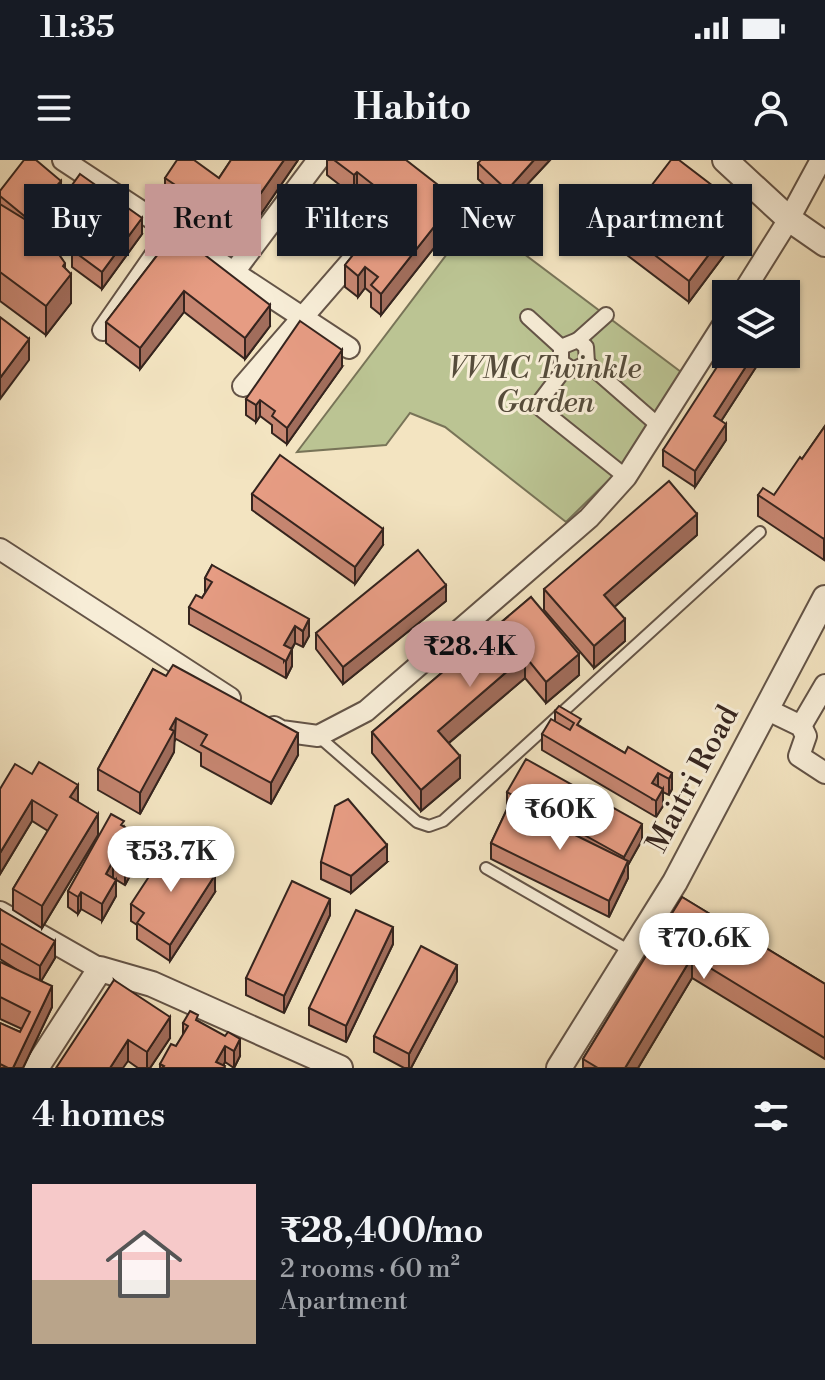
<!DOCTYPE html>
<meta charset="utf-8">
<style>
:root{--surface:#171b24;--page:#20242c;--text:#f1f3f6;--muted:#9ea1a6;--accent:#c59692}
body{margin:0;font-family:"Libre Bodoni",serif;background:var(--page);color:var(--text);height:100vh;display:flex;flex-direction:column;font-size:30px;white-space:nowrap}
*{box-sizing:border-box;margin:0}
p{font-size:26px;color:var(--muted)}
.icon{flex:none;width:44px;height:44px;fill:none;stroke:currentColor;stroke-width:2;stroke-linecap:round;stroke-linejoin:round}
.map{position:relative;height:908px;overflow:hidden}
.panel{display:flex;flex-direction:column;background:var(--surface);flex:1}
.panel>*{flex:none}
.banner{position:absolute;left:24px;top:24px;width:778px;height:72px;display:flex;gap:16px}
.controls{position:absolute;left:712px;top:120px;display:grid;gap:16px}
.controls a{display:grid;place-items:center;width:88px;height:88px;border-radius:0px;background:var(--surface);box-shadow:0 2px 6px #0004;font-size:40px}
.price{position:absolute;translate:-50% -68px;padding:0 18px;border-radius:28px;background:#fff;color:#222;font-size:26px;line-height:52px;filter:drop-shadow(0 2px 4px #0008)}
.price::after{content:'';position:absolute;left:50%;top:48px;width:24px;height:18px;margin-left:-12px;background:inherit;clip-path:polygon(0 0,100% 0,50% 100%)}
.price.current{background:var(--accent);color:#111}
ul{padding:0;list-style:none}
li{display:flex;align-items:center;gap:24px;height:200px;padding:0 32px}
li span{display:grid;place-items:center;flex:none;width:224px;height:160px;border-radius:0px;color:#555}
li>.icon{margin-inline-start:auto}
span .icon{width:96px;height:96px;fill:#fffc;stroke-width:1}
li b{font-size:34px}
h2{display:flex;justify-content:space-between;align-items:center;height:96px;padding:0 32px;font-size:34px}
.pill{padding:0 28px;border-radius:0px;background:var(--surface);box-shadow:0 2px 6px #0004;font-size:28px;line-height:72px}
.pill.current{background:var(--accent);color:#111}
.status{display:flex;justify-content:space-between;align-items:center;height:56px;padding:0 40px;background:var(--surface);direction:ltr}
.status svg{height:22px;fill:currentColor}
header{display:flex;justify-content:space-between;align-items:center;height:104px;padding:0 32px;background:var(--surface);font-size:36px;font-weight:700}
.map>svg:first-child{display:block}
</style>
<div class="status"><b>11:35</b><svg viewBox="0 0 49 12"><path d="M0 12V9h3v3zM5 12V6h3v6zM10 12V3h3v9zM15 12V0h3v12zM26 1h20v11H26zM47 4h2v5h-2z"/></svg></div>
<header><svg class="icon" aria-label="menu" viewBox="0 0 24 24"><path d="M4 6h16M4 12h16M4 18h16"/></svg>Habito<svg class="icon" aria-label="person" viewBox="0 0 24 24"><circle cx="12" cy="8" r="4"/><path d="M4 21q1-7 8-7t8 7"/></svg></header>
<div class="map">
<svg width="825" height="908" viewBox="0 0 825 908">
<rect width="100%" height="100%" fill="#f3e4c1"/>
<filter id="stains"><feTurbulence type="fractalNoise" baseFrequency=".0025" numOctaves="4"/><feColorMatrix values="0 0 0 0 .2 0 0 0 0 .09 0 0 0 0 .02 0 0 0 .5 -.17"/></filter>
<radialGradient id="worn" r=".72"><stop offset=".6" stop-color="#630" stop-opacity="0"/><stop offset="1" stop-color="#630" stop-opacity=".3"/></radialGradient>
<polygon fill="#bbc493" stroke="#787458" stroke-width="2" points="475,57 681,212 620,309 566,362 445,267 410,253 386,285 297,292"/>
<g fill="none" stroke-linecap="round" stroke-linejoin="round">
<g stroke="#645447" stroke-width="14">
<g id="service">
<polyline points="318,576 417,662 429,666 443,661 760,372"/>
<polyline points="486,708 630,791"/>
</g>
</g>
<g stroke="#645447" stroke-width="18">
<g id="pedestrian">
<polyline points="528,157 561,187 561,202 573,210 587,203 586,187 578,180 561,187"/>
<polyline points="578,180 606,155"/>
<polyline points="587,203 658,265"/>
<polyline points="566,207 541,240 541,249 626,317"/>
</g>
</g>
<g stroke="#645447" stroke-width="24">
<g id="minor">
<polyline points="63,0 349,188"/>
<polyline points="234,112 318,0"/>
<polyline points="742,134 789,59 821,0"/>
<polyline points="103,170 172,71"/>
<polyline points="243,226 361,90"/>
<polyline points="0,389 230,538"/>
<polyline points="766,549 801,566 806,576 799,596 825,613"/>
<polyline points="801,566 825,525"/>
<polyline points="274,567 281,571 318,576 366,551 589,358 626,317 726,160"/>
<polyline points="0,752 100,809"/>
</g>
</g>
<g stroke="#645447" stroke-width="28">
<g id="tertiary">
<polyline points="725,0 789,59 825,84"/>
<polyline points="36,908 100,809 152,824 340,908"/>
<polyline points="559,908 675,722 825,438"/>
</g>
</g>
<use href="#service" stroke="#f7edd7" stroke-width="10"/>
<use href="#pedestrian" stroke="#f7edd7" stroke-width="14"/>
<use href="#minor" stroke="#f7edd7" stroke-width="20"/>
<use href="#tertiary" stroke="#f7edd7" stroke-width="24"/>
</g>
<g fill="#c68671" stroke="#35241e" stroke-width="2">
<polygon points="231,0 298,0 237,89 165,39 165,18 219,18"/>
<polygon points="327,0 406,0 456,60 381,155 371,147 371,133 365,128 358,137 345,127 345,105 385,55 357,33 354,36 327,15"/>
<polygon points="550,0 507,46 478,19 478,3"/>
<polygon points="0,31 61,32 33,65 52,85 62,99 65,108 71,143 46,175 0,141"/>
<polygon points="57,46 142,74 102,129 72,107 72,90 80,78 57,62"/>
<polygon points="619,68 743,70 689,142 619,89"/>
<polygon points="175,72 270,166 245,199 184,152 140,209 106,183 106,162"/>
<polygon points="758,194 758,204 721,261 726,280 695,327 663,306 663,290"/>
<polygon points="342,207 287,284 272,273 272,265 260,256 256,262 246,255 246,239"/>
<polygon points="825,266 824,400 758,356 758,335 774,335 802,299"/>
<polygon points="252,334 383,385 355,424 252,350"/>
<polygon points="697,375 614,447 625,481 594,508 544,450 544,429"/>
<polygon points="212,405 309,476 303,487 295,483 292,489 292,506 286,518 189,464 189,447 202,438 205,433 205,418"/>
<polygon points="531,437 579,515 546,543 525,518 449,583 460,618 421,651 372,593 372,572"/>
<polygon points="446,441 343,524 316,489 316,473"/>
<polygon points="153,509 298,595 271,644 201,606 201,593 176,579 174,582 174,592 140,654 98,630 98,609"/>
<polygon points="555,551 625,593 672,613 672,629 669,635 663,632 663,646 656,657 542,590 542,574 555,562"/>
<polygon points="0,629 78,642 98,675 42,768 13,750 13,729 48,671 32,661 0,714"/>
<polygon points="507,632 642,680 628,705 628,718 609,757 491,699 491,683 507,649"/>
<polygon points="124,666 142,693 125,725 113,718 116,736 102,761 81,749 78,754 68,747 68,731"/>
<polygon points="321,702 387,702 351,733 321,719"/>
<polygon points="215,732 170,801 137,779 137,765 131,761 131,744"/>
<polygon points="682,737 825,824 825,899 692,818 638,908 583,908 583,899"/>
<polygon points="0,749 55,798 41,821 52,847 23,908 0,908 0,863 20,872 22,869 0,859 0,802 19,811 0,799"/>
<polygon points="330,755 284,853 246,835 246,818"/>
<polygon points="393,784 346,882 309,865 309,848"/>
<polygon points="114,820 170,878 150,908 138,908 128,901"/>
<polygon points="457,821 411,908 404,908 374,892 374,876"/>
<polygon points="198,861 240,896 234,908 225,902 223,906 225,908 160,908 160,904 176,886 183,876 183,863"/>
</g>
<g fill="#a16d5c" stroke="#35241e" stroke-width="2">
<polygon points="284,0 298,0 237,89 237,67"/>
<polygon points="534,0 550,0 507,46 507,30"/>
<polygon points="357,12 357,33 354,36 354,15"/>
<polygon points="61,21 61,32 28,70 28,59"/>
<polygon points="456,39 456,60 381,155 381,134"/>
<polygon points="743,49 743,70 689,142 689,121"/>
<polygon points="142,58 142,74 102,129 102,112"/>
<polygon points="65,103 65,121 71,114 71,143 46,175 46,146"/>
<polygon points="365,107 365,128 358,137 358,116"/>
<polygon points="184,131 184,152 140,209 140,188"/>
<polygon points="270,145 270,166 245,199 245,178"/>
<polygon points="29,179 29,200 0,239 0,218"/>
<polygon points="342,190 342,207 287,284 287,268"/>
<polygon points="754,194 758,194 758,204 714,272 714,256"/>
<polygon points="260,240 260,256 256,262 256,245"/>
<polygon points="726,264 726,280 695,327 695,311"/>
<polygon points="697,354 697,375 604,456 604,435"/>
<polygon points="383,369 383,385 355,424 355,407"/>
<polygon points="825,377 825,398 824,400 824,379"/>
<polygon points="446,425 446,441 343,524 343,507"/>
<polygon points="309,459 309,476 303,487 303,471"/>
<polygon points="625,459 625,481 594,508 594,486"/>
<polygon points="295,466 295,483 284,501 284,485"/>
<polygon points="292,489 292,506 286,518 286,501"/>
<polygon points="579,494 579,515 546,543 546,522"/>
<polygon points="525,496 525,518 438,592 438,571"/>
<polygon points="176,558 174,592 140,654 140,633 170,569"/>
<polygon points="298,573 298,595 271,644 271,623"/>
<polygon points="460,596 460,618 421,651 421,630"/>
<polygon points="658,613 658,629 652,640 652,623"/>
<polygon points="672,613 672,629 669,635 669,619"/>
<polygon points="78,625 78,646 70,637"/>
<polygon points="663,629 663,646 656,657 656,641"/>
<polygon points="32,640 32,661 0,714 0,693"/>
<polygon points="98,654 98,675 42,768 42,746"/>
<polygon points="642,664 642,680 628,705 628,718 609,757 609,741 624,711 624,697"/>
<polygon points="142,677 142,693 125,725 125,708"/>
<polygon points="387,685 387,702 351,733 351,716"/>
<polygon points="113,701 113,718 106,714"/>
<polygon points="215,715 215,732 170,801 170,785"/>
<polygon points="116,720 116,736 102,761 102,744"/>
<polygon points="81,732 81,749 78,754 78,737"/>
<polygon points="330,739 330,755 284,853 284,836"/>
<polygon points="393,767 393,784 346,882 346,866"/>
<polygon points="55,781 55,798 40,823 40,806"/>
<polygon points="692,797 692,818 638,908 625,908"/>
<polygon points="457,805 457,821 411,908 409,908 409,894"/>
<polygon points="52,826 52,847 23,908 13,908"/>
<polygon points="170,857 170,878 150,908 147,908 147,892"/>
<polygon points="240,879 240,896 234,908 234,891"/>
<polygon points="128,880 128,901 123,908 110,908"/>
<polygon points="225,886 225,902 222,908 216,902"/>
</g>
<g fill="#e69c83" stroke="#35241e" stroke-width="2">
<polygon points="24,0 36,0 61,21 28,59 0,36 0,31"/>
<polygon points="177,0 194,0 219,18 231,0 284,0 237,67 165,18"/>
<polygon points="334,0 406,0 456,39 381,134 371,125 378,117 365,107 358,116 345,105 395,42 357,12 354,15"/>
<polygon points="481,0 534,0 507,30 478,3"/>
<polygon points="671,0 679,0 743,49 689,121 619,68"/>
<polygon points="80,14 142,58 102,112 72,90 88,68 57,46"/>
<polygon points="0,44 52,76 48,82 62,93 60,96 65,103 63,106 71,114 46,146 0,112"/>
<polygon points="175,72 270,145 245,178 184,131 140,188 106,162"/>
<polygon points="0,157 29,179 0,218"/>
<polygon points="300,161 342,190 287,268 272,256 275,251 260,240 256,245 246,239"/>
<polygon points="726,193 754,194 714,256 726,264 695,311 663,290"/>
<polygon points="825,266 825,377 824,379 758,335 763,328 774,335 800,297 802,299"/>
<polygon points="280,295 383,369 355,407 252,334"/>
<polygon points="669,321 697,354 604,435 625,459 594,486 544,429"/>
<polygon points="418,390 446,425 343,507 316,473"/>
<polygon points="212,405 309,459 303,471 295,466 284,485 292,489 286,501 189,447 196,435 202,438 212,422 205,418"/>
<polygon points="531,437 579,494 546,522 525,496 438,571 460,596 421,630 372,572"/>
<polygon points="173,505 298,573 271,623 201,585 207,575 176,558 170,569 174,571 140,633 98,609 153,509 166,516"/>
<polygon points="559,546 581,559 577,565 625,593 628,587 672,613 669,619 658,613 652,623 663,629 656,641 542,574 551,559 570,570 574,563 555,551"/>
<polygon points="526,599 642,664 624,697 507,632"/>
<polygon points="39,602 78,625 70,637 98,654 42,746 13,729 57,655 32,640 0,693 0,629 15,604 32,614"/>
<polygon points="348,639 387,685 351,716 321,702 335,646"/>
<polygon points="510,643 628,701 609,741 491,683"/>
<polygon points="111,654 124,661 121,665 142,677 125,708 113,701 106,714 116,720 102,744 81,732 78,737 68,731"/>
<polygon points="169,686 215,715 170,785 137,763 144,753 131,744"/>
<polygon points="292,721 330,739 284,836 246,818"/>
<polygon points="682,737 825,824 825,878 692,797 625,908 598,908 583,899"/>
<polygon points="0,749 55,781 40,806 0,783"/>
<polygon points="356,750 393,767 346,866 309,848"/>
<polygon points="421,786 457,805 409,894 374,876"/>
<polygon points="0,802 52,826 13,908 8,908 0,904 0,863 20,872 30,852 0,837"/>
<polygon points="114,820 170,857 147,892 128,880 110,908 56,908"/>
<polygon points="190,851 198,855 196,860 225,876 228,872 240,879 234,891 225,886 216,902 225,906 224,908 162,908 164,906 160,904 171,884 176,886 188,866 183,863"/>
</g>
<g text-anchor="middle" dominant-baseline="central" stroke-width="6" stroke-linejoin="round" paint-order="stroke">
<g font-size="30" font-style="italic" fill="#564c3b" stroke="#f7edd7">
<text x="545" y="209">VVMC Twinkle<tspan x="545" dy="34">Garden</tspan></text>
</g>
<g font-size="30" fill="#35241e" stroke="#f7edd7">
<text transform="translate(693 619) rotate(-62)">Maitri Road</text>
</g>
</g>
<rect width="100%" height="100%" filter="url(#stains)"/>
<rect width="100%" height="100%" fill="url(#worn)"/>
</svg>
<div class="controls">
<a><svg class="icon" aria-label="layers" viewBox="0 0 24 24"><path d="M12 4l9 5-9 5-9-5zM3 14l9 5 9-5"/></svg></a>
</div>
<b class="price current" style="left:470px;top:529px">₹28.4K</b>
<b class="price" style="left:560px;top:692px">₹60K</b>
<b class="price" style="left:171px;top:734px">₹53.7K</b>
<b class="price" style="left:704px;top:821px">₹70.6K</b>
<div class="banner">
<a class="pill">Buy</a>
<a class="pill current">Rent</a>
<a class="pill">Filters</a>
<a class="pill">New</a>
<a class="pill">Apartment</a>
</div>
</div>
<section class="panel">
<h2>4 homes<svg class="icon" aria-label="filters" viewBox="0 0 24 24"><path d="M4 7h16M4 17h16"/><circle cx="9" cy="7" r="2"/><circle cx="15" cy="17" r="2"/></svg></h2>
<ul>
<li><span style="background:linear-gradient(#f6c9c9 60%,#b9a48a 0)"><svg class="icon" aria-label="home" viewBox="0 0 24 24"><path d="M3 11l9-7 9 7M6 9v11h12V9"/></svg></span><div><b>₹28,400/mo</b><p>2 rooms · 60 m²</p><p>Apartment</p></div></li>
</ul>
</section>
